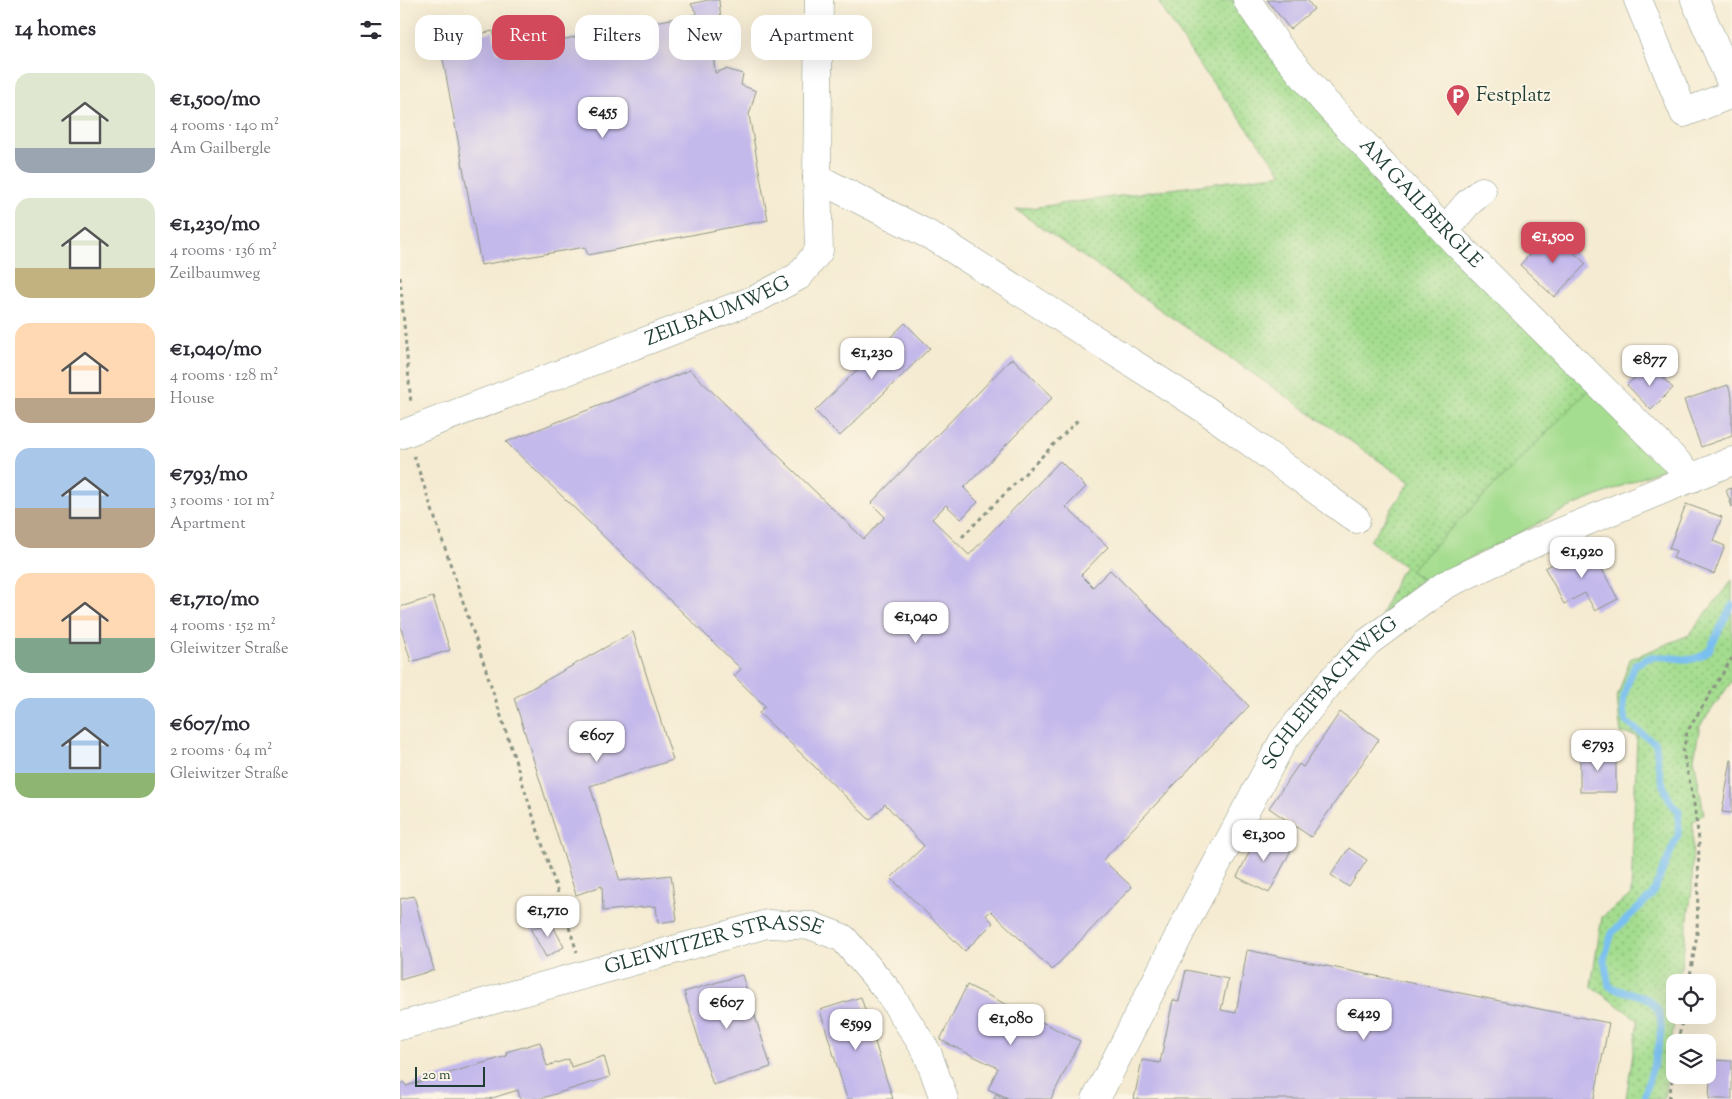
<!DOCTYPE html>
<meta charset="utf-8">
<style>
:root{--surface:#fff;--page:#f2f2f3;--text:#2b2b33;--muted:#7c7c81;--accent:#d1495b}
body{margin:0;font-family:"Sorts Mill Goudy",serif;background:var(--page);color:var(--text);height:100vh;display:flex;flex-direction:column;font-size:19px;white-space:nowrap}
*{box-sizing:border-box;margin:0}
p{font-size:16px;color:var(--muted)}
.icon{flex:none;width:28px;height:28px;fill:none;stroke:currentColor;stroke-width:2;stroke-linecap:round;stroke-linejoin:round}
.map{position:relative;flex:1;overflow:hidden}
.sheet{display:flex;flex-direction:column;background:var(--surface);width:400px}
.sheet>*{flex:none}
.top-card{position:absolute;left:15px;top:15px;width:475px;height:45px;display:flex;gap:10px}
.tools{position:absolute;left:1266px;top:974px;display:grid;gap:10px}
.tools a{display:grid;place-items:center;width:50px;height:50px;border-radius:10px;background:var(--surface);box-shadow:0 5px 20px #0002;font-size:25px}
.scale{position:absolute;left:15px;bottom:12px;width:70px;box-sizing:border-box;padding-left:5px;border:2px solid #1f3d34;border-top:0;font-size:14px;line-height:18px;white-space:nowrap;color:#1f3d34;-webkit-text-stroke:4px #fcf5e5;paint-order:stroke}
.price{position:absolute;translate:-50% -42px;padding:0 11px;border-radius:10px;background:#fff;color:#222;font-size:16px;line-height:32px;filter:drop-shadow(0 1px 2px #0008)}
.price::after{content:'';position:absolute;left:50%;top:30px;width:15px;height:11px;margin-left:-8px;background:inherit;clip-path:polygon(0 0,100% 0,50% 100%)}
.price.on{background:var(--accent);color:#fff}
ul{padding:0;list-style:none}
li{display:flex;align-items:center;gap:15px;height:125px;padding:0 15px}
li span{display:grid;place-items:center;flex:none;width:140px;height:100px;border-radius:15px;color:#555}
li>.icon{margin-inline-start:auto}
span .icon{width:60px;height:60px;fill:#fffc;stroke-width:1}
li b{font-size:21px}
h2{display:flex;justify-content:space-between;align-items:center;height:60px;padding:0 15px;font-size:21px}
.tag{padding:0 18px;border-radius:15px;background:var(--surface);box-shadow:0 5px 20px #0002;font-size:18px;line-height:45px}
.tag.on{background:var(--accent);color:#fff}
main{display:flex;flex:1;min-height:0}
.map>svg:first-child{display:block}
</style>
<main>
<section class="sheet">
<h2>14 homes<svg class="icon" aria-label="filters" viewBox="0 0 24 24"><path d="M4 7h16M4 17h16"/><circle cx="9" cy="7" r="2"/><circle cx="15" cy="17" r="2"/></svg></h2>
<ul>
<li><span style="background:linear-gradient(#dfe7d0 75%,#9aa5b1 0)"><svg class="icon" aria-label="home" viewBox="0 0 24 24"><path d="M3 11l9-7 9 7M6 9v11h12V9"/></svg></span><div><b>€1,500/mo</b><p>4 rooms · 140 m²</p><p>Am Gailbergle</p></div></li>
<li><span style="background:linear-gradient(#dfe7d0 70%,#c2b280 0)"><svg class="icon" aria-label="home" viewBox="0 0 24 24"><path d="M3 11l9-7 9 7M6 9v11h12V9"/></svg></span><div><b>€1,230/mo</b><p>4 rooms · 136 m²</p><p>Zeilbaumweg</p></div></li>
<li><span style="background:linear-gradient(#ffd9b3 75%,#b9a48a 0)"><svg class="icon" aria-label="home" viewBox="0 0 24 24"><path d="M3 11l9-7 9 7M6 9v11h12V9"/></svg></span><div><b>€1,040/mo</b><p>4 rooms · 128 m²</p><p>House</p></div></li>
<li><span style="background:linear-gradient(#a9c7e8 60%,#b9a48a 0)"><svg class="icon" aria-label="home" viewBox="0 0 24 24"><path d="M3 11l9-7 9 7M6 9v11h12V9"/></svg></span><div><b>€793/mo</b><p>3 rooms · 101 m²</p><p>Apartment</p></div></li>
<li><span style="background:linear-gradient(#ffd9b3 65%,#7fa58c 0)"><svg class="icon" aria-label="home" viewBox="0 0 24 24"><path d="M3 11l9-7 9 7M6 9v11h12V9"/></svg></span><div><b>€1,710/mo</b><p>4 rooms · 152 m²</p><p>Gleiwitzer Straße</p></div></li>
<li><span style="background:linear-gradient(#a9c7e8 75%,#8fb573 0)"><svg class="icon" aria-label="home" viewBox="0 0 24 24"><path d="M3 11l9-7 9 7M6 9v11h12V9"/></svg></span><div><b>€607/mo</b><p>2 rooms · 64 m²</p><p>Gleiwitzer Straße</p></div></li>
</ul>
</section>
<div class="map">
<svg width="1332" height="1099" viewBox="0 0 1332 1099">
<defs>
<pattern id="grass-dots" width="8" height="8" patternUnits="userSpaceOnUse" patternTransform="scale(1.25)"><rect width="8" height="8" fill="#a4dd8f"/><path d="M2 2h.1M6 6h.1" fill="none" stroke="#85b476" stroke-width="1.8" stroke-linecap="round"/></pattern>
</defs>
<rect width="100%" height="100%" fill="#fcf5e5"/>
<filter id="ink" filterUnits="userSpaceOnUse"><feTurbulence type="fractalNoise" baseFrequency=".02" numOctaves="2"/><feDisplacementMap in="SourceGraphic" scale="10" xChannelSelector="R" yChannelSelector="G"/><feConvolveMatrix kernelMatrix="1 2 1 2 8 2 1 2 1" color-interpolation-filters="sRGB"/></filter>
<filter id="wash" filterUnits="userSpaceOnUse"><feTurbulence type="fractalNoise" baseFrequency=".0096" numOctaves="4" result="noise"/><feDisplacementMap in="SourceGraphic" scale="20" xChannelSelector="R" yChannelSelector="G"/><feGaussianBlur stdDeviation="1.12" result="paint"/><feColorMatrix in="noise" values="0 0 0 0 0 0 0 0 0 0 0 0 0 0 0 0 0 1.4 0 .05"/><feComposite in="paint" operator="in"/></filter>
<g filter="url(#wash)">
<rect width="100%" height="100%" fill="#f5ebd2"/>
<g fill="url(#grass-dots)" stroke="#628d62">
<polygon points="757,0 841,0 1192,387 1010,570 1027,583 981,615 999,574 1005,567 970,541 1010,482 616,210 882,174 798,63"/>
<polygon points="1332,580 1332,681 1300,726 1294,758 1304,814 1293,822 1292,889 1279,982 1275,982 1275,1015 1264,1099 1226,1099 1238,1020 1191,986 1202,917 1231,895 1237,736 1221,733 1217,698 1230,659 1289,635"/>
</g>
<polygon fill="#a4dd8f" stroke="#628d62" points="1192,387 1268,467 1168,508 1078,554 1027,583 1010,570"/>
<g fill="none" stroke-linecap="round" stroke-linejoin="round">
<path stroke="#79bff0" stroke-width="7" d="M1244,1099C1248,1073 1277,1018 1249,1000C1237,992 1222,993 1209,986L1204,959L1212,933L1252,895L1278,835L1279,811C1263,800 1257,762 1256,744L1226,722C1218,703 1228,683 1235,665C1240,662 1247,658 1253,657C1274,654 1292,668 1309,650L1332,605"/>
</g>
<g id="blocks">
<g fill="#c4b9eb">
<polygon points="308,0 319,0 322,31 311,33 315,73 326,69 343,74 341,85 356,91 349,115 368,220 188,255 185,247 81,265 40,43 93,31 97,52 297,14 291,4"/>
<polygon points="867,0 907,0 914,9 890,29"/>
<polygon points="1151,231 1186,264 1154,297 1120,265"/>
<polygon points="505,323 530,348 440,436 415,411"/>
<polygon points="612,358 653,397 564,488 578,502 561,519 546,505 532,519 569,555 660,461 686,487 666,507 708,547 681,575 693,587 710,570 849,706 703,860 732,887 652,970 591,911 586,915 593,923 565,951 491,878 524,846 485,804 470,820 359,713 365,706 334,676 341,669 106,442 290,370 464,539 485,517 471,503"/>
<polygon points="1249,364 1273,388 1251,410 1227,385"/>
<polygon points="1328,385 1332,397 1332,436 1301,447 1284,400"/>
<polygon points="1332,488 1332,507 1326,490"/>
<polygon points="1286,504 1322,517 1313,541 1325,546 1314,574 1273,558 1276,551 1269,548"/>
<polygon points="1189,545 1218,599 1195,611 1185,593 1164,604 1145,568"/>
<polygon points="33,597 50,650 11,662 0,625 0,607"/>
<polygon points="233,632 273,760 190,786 220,881 271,875 277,920 258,923 256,906 203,911 202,886 176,895 114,698"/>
<polygon points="940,712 979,739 911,837 869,808 899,764 903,767"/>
<rect x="1180" y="752" width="36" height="40"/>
<polygon points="1331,760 1332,760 1332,813 1322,812"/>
<polygon points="859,832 892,848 869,893 837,877"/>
<polygon points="949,848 967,860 949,887 931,875"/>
<polygon points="14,896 34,970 0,980 0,899"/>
<polygon points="150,920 164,947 146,957 131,930"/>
<polygon points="847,950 1209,1023 1194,1099 734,1099 742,1060 760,1063 773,1000 779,1001 786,970 828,979 821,1010 836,1013"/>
<polygon points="342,975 371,1067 313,1085 284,992"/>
<polygon points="567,985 680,1041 651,1099 610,1099 588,1089 598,1068 540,1040"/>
<polygon points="461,997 487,1081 493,1099 447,1099 420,1010"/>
<polygon points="140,1042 147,1066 169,1059 171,1067 204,1056 210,1077 139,1099 120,1099 118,1090 89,1099 0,1099 0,1084 4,1082 6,1086 107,1056 106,1052"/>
<polygon points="1311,1060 1332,1061 1332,1099 1309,1099"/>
<polygon points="596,1094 607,1099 594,1099"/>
</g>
</g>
</g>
<g filter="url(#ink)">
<use href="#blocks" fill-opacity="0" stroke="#8a9483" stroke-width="1"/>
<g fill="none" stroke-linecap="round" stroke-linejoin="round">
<g stroke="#8a9483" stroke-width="29">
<g id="minor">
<path id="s1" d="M847,0L878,46L925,102L1055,242L1293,478"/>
<polyline points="1238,0 1284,113 1332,94"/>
<polyline points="1295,0 1332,85"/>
<polyline points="417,178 537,239 806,410 956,519"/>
<polyline points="1045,230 1067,204 1082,191"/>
<path id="s2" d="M0,435L358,298L399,276L419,251L417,178L419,0"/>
<path id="s3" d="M0,1026L367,924L412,926L443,938L488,991L527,1052L544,1099"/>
<path id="s4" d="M696,1099L795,904L883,741L932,680L968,642L1045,585L1139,541L1332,461"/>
</g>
</g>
<g stroke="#8a9483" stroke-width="3" stroke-dasharray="4 4" stroke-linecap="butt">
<polyline points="0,277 11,404"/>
<polyline points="14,456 88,676 177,952"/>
<polyline points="562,537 680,418"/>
<polyline points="1289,982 1297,934 1299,840 1293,797 1283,752 1287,732 1332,658"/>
<polyline points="1278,1042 1283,1015"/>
<polyline points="1269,1099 1275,1060"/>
</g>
<use href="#minor" stroke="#fff" stroke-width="28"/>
</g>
</g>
<defs>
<g id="parking-pin" transform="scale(1.25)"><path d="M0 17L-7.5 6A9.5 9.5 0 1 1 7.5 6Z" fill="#d1495b" stroke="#fcf5e5"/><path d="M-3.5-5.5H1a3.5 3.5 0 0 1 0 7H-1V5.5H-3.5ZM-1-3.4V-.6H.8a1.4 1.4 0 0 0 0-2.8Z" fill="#fff"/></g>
</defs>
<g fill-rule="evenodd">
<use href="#parking-pin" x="1058" y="96"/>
</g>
<g text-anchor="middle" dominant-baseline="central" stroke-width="4" stroke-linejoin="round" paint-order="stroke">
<g font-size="20" fill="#1f3d34" stroke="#fcf5e5" text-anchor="start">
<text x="1076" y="96">Festplatz</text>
</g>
<g font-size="20" fill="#1f3d34" stroke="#fcf5e5">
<text stroke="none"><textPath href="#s1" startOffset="268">AM GAILBERGLE</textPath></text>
<text stroke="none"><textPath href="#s2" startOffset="341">ZEILBAUMWEG</textPath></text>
<text stroke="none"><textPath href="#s4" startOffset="471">SCHLEIFBACHWEG</textPath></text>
<text stroke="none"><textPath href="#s3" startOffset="325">GLEIWITZER STRASSE</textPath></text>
</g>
</g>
</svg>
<div class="tools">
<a><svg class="icon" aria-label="locate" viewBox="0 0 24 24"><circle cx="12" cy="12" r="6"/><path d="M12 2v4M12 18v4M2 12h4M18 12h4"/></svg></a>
<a><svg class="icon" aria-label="layers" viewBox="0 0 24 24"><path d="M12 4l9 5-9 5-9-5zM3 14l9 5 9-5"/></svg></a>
</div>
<div class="scale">20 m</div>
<b class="price" style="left:203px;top:139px">€455</b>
<b class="price on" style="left:1153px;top:264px">€1,500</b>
<b class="price" style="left:472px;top:380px">€1,230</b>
<b class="price" style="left:1250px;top:387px">€877</b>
<b class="price" style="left:1182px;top:579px">€1,920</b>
<b class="price" style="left:516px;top:644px">€1,040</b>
<b class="price" style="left:197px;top:763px">€607</b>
<b class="price" style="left:1198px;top:772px">€793</b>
<b class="price" style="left:864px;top:862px">€1,300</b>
<b class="price" style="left:148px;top:938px">€1,710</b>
<b class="price" style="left:327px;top:1030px">€607</b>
<b class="price" style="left:964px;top:1041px">€429</b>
<b class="price" style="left:611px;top:1046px">€1,080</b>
<b class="price" style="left:456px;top:1051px">€599</b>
<div class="top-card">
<a class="tag">Buy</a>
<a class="tag on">Rent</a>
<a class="tag">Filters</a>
<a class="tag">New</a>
<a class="tag">Apartment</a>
</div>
</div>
</main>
